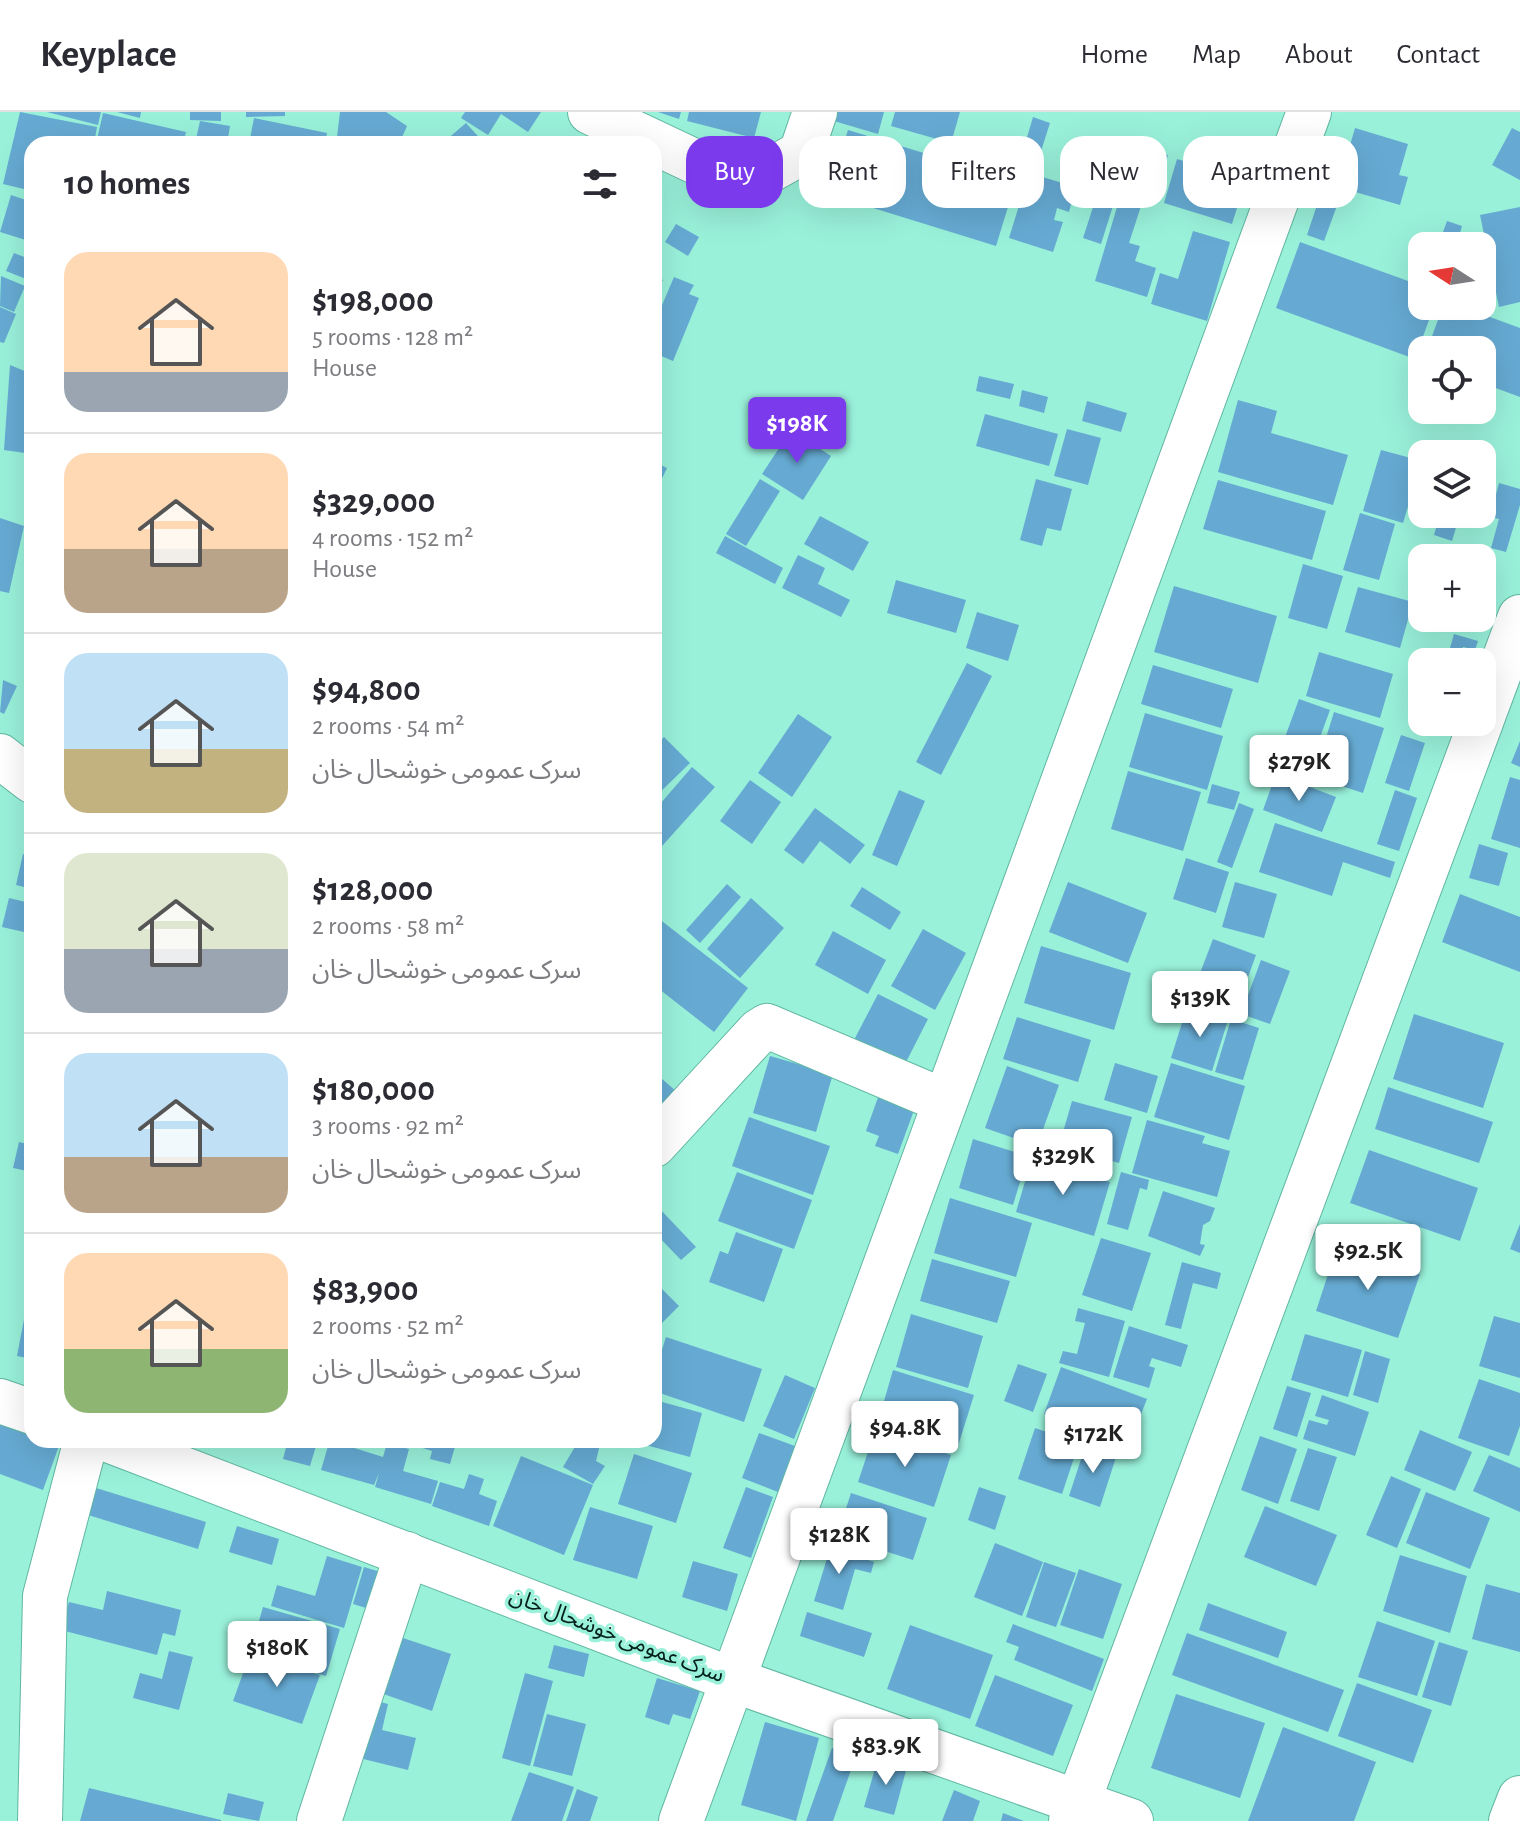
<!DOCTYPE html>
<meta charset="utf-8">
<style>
:root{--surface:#fff;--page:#f2f2f3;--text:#2b2b33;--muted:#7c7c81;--line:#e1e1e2;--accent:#7c3aed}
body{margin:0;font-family:"Alegreya Sans","Noto Sans Arabic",sans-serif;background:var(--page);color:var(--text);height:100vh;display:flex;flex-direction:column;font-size:30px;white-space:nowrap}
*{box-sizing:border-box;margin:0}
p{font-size:26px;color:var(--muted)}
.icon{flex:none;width:44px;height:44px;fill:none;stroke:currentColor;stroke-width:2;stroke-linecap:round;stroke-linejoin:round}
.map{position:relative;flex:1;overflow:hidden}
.panel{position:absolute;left:24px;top:24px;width:638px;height:1312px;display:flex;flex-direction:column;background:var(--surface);border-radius:24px;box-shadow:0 8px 32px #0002}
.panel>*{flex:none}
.hud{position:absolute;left:686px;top:24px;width:714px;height:72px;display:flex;gap:16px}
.needle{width:52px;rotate:282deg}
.tools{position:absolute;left:1408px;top:120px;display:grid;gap:16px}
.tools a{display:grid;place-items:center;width:88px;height:88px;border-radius:16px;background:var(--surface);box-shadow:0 8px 32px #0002;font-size:40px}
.price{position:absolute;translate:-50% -68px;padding:0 18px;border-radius:8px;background:#fff;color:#222;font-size:26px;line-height:52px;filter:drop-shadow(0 2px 4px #0008)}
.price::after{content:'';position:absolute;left:50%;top:48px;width:24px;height:18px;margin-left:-12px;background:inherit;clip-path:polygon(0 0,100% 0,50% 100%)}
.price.selected{background:var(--accent);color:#fff}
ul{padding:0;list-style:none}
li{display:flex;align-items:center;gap:24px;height:200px;padding:0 40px}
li+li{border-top:2px solid var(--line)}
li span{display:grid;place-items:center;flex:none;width:224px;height:160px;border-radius:24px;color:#555}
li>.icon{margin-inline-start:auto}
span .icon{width:96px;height:96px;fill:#fffc;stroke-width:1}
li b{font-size:34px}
h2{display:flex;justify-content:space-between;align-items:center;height:96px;padding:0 40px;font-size:34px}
.chip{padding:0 28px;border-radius:24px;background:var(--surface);box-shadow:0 8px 32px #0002;font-size:28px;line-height:72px}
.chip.selected{background:var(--accent);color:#fff}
header{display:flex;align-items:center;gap:48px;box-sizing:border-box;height:112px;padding:0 40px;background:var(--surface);border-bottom:2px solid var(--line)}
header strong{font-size:38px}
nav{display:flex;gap:44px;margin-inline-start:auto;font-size:28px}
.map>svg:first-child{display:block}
</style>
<header>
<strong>Keyplace</strong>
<nav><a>Home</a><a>Map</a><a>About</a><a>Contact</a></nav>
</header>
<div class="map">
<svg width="1520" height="1709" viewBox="0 0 1520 1709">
<rect width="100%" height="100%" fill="#99f1da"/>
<g fill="#66aad3">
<polygon points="20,0 97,15 94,32 32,32 32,79 3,72"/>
<polygon points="47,0 101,0 98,13"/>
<polygon points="117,0 141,0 140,6"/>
<polygon points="190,0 221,0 221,9 190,8"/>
<polygon points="246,0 285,0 285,4 246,5"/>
<polygon points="340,0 386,0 407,14 399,32 350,32 337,25"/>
<polygon points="465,0 541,0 528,20 501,2 488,23 461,6"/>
<polygon points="658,0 681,0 679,7"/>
<polygon points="689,0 761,0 754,26 687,9"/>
<polygon points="837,0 884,0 878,22 834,9"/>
<polygon points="895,0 960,0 951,31 891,14"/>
<polygon points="103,1 186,20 183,32 96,32"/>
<polygon points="1033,5 1050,11 1034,61 1018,56"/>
<polygon points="254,6 327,21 325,32 249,32"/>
<polygon points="200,9 230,14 227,32 195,32"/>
<polygon points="466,11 485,32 447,32 445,29"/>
<polygon points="1355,16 1408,32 1399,63 1408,65 1400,93 1321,70 1330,42 1346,47"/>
<polygon points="1512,16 1520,20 1520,68 1492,53"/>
<polygon points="848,18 1016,69 996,134 828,82"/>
<polygon points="1112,26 1168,43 1154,87 1098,70"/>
<polygon points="1177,47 1214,58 1210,73 1241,83 1232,112 1164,91"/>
<polygon points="1029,61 1076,75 1069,100 1057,96 1054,108 1063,110 1053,140 1009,126"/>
<polygon points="1090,73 1117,81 1101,132 1083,126 1094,92 1086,89"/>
<polygon points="11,83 32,90 32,130 0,120"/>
<polygon points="1320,84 1338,91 1324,129 1307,123"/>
<polygon points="1120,85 1142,91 1129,131 1140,134 1135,149 1156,156 1147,185 1095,169"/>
<polygon points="1520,95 1520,190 1499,195 1480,103"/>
<polygon points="1447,109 1462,114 1456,134 1438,134"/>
<polygon points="676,112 699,125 688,144 665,130"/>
<polygon points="1193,119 1230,130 1207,209 1151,192 1160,161 1178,167"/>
<polygon points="1300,130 1422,174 1422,194 1434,194 1415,247 1276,196"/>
<polygon points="14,141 32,148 32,182 26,179 31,169 6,159"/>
<polygon points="654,163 663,168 656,179 654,178"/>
<polygon points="1,164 25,174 14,200 0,194"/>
<polygon points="674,165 694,173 689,182 699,186 673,249 654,241 654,212"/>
<polygon points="1443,194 1460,194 1520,216 1520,285 1482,271 1482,238 1427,238"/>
<polygon points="0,195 16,202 4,231 0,230"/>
<polygon points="10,253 32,262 32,342 4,338"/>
<polygon points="979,264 1014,272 1010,287 976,279"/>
<polygon points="1022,278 1048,285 1044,301 1019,294"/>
<polygon points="1238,288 1277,299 1271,321 1348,343 1333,393 1218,360"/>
<polygon points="1087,289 1127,301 1121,320 1082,309"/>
<polygon points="985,302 1058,322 1049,354 976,334"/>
<polygon points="1067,317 1101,326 1088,373 1054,364"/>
<polygon points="791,318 831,344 803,388 762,362"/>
<polygon points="1381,338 1422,349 1422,391 1410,388 1403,411 1363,399"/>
<polygon points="654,350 667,356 654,383"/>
<polygon points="760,367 780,379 746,434 726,422"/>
<polygon points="1036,367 1072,377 1061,419 1047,416 1042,434 1020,428"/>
<polygon points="1218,368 1326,399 1312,448 1203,417"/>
<polygon points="1499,371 1520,377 1520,393 1506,440 1491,436 1499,407 1490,405"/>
<polygon points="1360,401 1395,412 1379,468 1343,458"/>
<polygon points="1440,402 1460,402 1452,429 1434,423"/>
<polygon points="820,404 869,430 853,459 804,432"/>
<polygon points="0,406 24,414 9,481 0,479"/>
<polygon points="725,424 783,456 775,472 716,441"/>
<polygon points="798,443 825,456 818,472 850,488 841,505 782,476"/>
<polygon points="1482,447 1496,452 1483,492 1482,492"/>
<polygon points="1303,452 1343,464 1327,517 1288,506"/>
<polygon points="896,468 966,488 956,521 887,501"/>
<polygon points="1174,474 1277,504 1258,571 1154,540"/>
<polygon points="1358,475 1413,490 1400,536 1345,520"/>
<polygon points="977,500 1019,513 1008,549 966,536"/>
<polygon points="1454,522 1478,529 1475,538 1463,535 1459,550 1446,550"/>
<polygon points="1319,540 1393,562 1380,606 1306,584"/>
<polygon points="967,551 992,564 941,663 916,650"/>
<polygon points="1153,553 1233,577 1221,616 1141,592"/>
<polygon points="3,568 17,574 4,602 0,600"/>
<polygon points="1299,587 1330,598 1304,669 1273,658"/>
<polygon points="1334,600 1384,616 1363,681 1314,665"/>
<polygon points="1145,601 1223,624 1207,678 1129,655"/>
<polygon points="798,602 832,625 792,685 758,661"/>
<polygon points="1401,623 1425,631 1409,679 1385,671"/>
<polygon points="664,625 690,651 654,686 654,635"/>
<polygon points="1520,629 1520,655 1511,651"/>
<polygon points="692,655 715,675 654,743 654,699"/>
<polygon points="1128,659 1201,680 1183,739 1111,717"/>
<polygon points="1276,662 1336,685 1322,720 1263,698"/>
<polygon points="1510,665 1520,668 1520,736 1491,727"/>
<polygon points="750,668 781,690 752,732 720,709"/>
<polygon points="1212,672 1240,680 1234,698 1207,691"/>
<polygon points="899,678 925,689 897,754 872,743"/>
<polygon points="1395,678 1417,686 1399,739 1377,732"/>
<polygon points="1239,691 1254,697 1232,756 1217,750"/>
<polygon points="815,696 865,733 850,752 820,729 803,752 784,738"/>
<polygon points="1275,711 1395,750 1390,766 1343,750 1332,784 1259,760"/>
<polygon points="1479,732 1508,741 1499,774 1469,766"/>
<polygon points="23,742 32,745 32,777 16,773"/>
<polygon points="1186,746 1229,760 1216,801 1173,787"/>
<polygon points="1068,770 1147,801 1128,851 1049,820"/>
<polygon points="1235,770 1277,782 1264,826 1222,815"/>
<polygon points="727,772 741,785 700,831 686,818"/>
<polygon points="862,775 901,800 890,818 850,794"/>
<polygon points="1460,782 1520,805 1520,860 1442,830"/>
<polygon points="9,786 30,791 24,820 2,815"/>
<polygon points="751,786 784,816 740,866 707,837"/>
<polygon points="654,803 748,876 714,920 654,873"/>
<polygon points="923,817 966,841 935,898 891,874"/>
<polygon points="833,819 886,848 868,882 815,853"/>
<polygon points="1213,827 1256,843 1235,901 1191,885"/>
<polygon points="1041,834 1131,861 1114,918 1024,891"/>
<polygon points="1261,848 1290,859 1270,912 1241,902"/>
<polygon points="878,882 928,907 904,954 854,928"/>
<polygon points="1187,895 1228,908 1212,959 1171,946"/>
<polygon points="1414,902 1504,931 1483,996 1393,967"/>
<polygon points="1017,905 1091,928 1078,970 1003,947"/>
<polygon points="1231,907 1259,916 1243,968 1215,960"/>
<polygon points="770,944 833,962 816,1020 753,1001"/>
<polygon points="1115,951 1158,964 1147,1001 1104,988"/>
<polygon points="1171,951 1245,974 1229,1028 1154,1005"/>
<polygon points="1007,954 1059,973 1037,1034 985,1016"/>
<polygon points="654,960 677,980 654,1006"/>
<polygon points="1388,975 1493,1010 1479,1051 1375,1017"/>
<polygon points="881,977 917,990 898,1042 875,1034 879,1024 866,1019"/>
<polygon points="1072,989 1132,1005 1119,1051 1059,1034"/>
<polygon points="749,1005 830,1034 813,1083 732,1054"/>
<polygon points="1147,1008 1205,1024 1202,1031 1230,1039 1217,1085 1132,1061"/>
<polygon points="973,1027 1028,1044 1013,1093 959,1076"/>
<polygon points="19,1030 32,1033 32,1060 13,1056"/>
<polygon points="1369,1038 1478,1076 1460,1129 1350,1091"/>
<polygon points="1032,1046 1110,1070 1094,1124 1016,1100"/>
<polygon points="737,1060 812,1088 794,1137 718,1109"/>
<polygon points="1121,1060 1149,1068 1147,1078 1140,1076 1128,1118 1107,1112"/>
<polygon points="1163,1079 1215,1096 1210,1109 1203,1113 1200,1132 1205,1133 1200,1144 1148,1124"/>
<polygon points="950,1086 1032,1111 1016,1165 934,1141"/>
<polygon points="657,1094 696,1135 681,1148 654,1120 654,1097"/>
<polygon points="1520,1112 1520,1141 1510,1137"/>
<polygon points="736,1120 783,1137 764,1190 709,1170 720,1139 728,1142"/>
<polygon points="1101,1126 1151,1141 1132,1199 1082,1183"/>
<polygon points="1337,1135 1420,1162 1398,1226 1316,1199"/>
<polygon points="932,1147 1010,1169 997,1211 920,1189"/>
<polygon points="1182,1150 1221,1161 1217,1177 1193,1171 1181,1217 1165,1213"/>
<polygon points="654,1169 679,1194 654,1219"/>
<polygon points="31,1171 32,1171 32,1247 17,1244"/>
<polygon points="1078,1196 1125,1209 1109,1265 1059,1251 1063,1239 1077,1242 1085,1211 1075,1209"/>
<polygon points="911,1202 983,1224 968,1276 896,1255"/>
<polygon points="1494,1204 1520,1211 1520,1266 1479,1254"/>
<polygon points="1129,1214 1188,1233 1181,1255 1152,1246 1149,1254 1155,1256 1149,1276 1113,1265"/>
<polygon points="1305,1222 1362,1238 1348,1285 1291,1268"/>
<polygon points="666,1225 762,1257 744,1310 654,1279 654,1263"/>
<polygon points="1365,1239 1390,1247 1378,1291 1353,1283"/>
<polygon points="1018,1252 1047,1262 1033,1300 1004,1289"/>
<polygon points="1061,1255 1147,1287 1129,1333 1044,1302"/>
<polygon points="893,1258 974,1283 958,1334 878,1310"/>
<polygon points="785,1263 815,1276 794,1327 763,1314"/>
<polygon points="1479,1267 1520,1281 1520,1314 1509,1344 1458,1326"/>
<polygon points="1287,1274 1311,1281 1297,1325 1273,1317"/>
<polygon points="1322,1283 1369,1300 1355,1344 1303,1327 1309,1308 1327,1313 1329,1308 1315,1304"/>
<polygon points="655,1288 702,1301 690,1345 642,1332 643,1328 654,1328"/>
<polygon points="0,1312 32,1324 32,1328 59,1334 43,1378 0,1362"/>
<polygon points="1035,1316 1079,1331 1062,1382 1018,1367"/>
<polygon points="1420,1318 1472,1340 1455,1379 1404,1358"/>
<polygon points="875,1319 951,1343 934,1395 858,1370"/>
<polygon points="759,1321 795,1334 778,1380 742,1366"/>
<polygon points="1260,1324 1297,1337 1278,1392 1241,1378"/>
<polygon points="288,1328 329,1328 383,1345 387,1331 409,1337 403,1359 438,1369 431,1392 375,1375 379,1361 374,1373 321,1358 328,1334 317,1331 310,1354 283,1347"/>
<polygon points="398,1328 457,1328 450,1352 430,1347 432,1339"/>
<polygon points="579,1328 601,1328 596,1349 605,1354 593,1372 563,1355"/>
<polygon points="1086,1332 1117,1342 1100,1395 1069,1384"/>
<polygon points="1308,1336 1337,1345 1319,1399 1290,1389"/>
<polygon points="634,1342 692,1361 676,1411 618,1392"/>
<polygon points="1489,1343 1520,1356 1520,1400 1473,1379"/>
<polygon points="521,1344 593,1373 564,1443 493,1414"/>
<polygon points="469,1362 484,1367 479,1382 497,1389 489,1414 432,1394 440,1370 464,1377"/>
<polygon points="1391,1364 1421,1377 1397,1436 1366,1423"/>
<polygon points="80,1371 206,1410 198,1437 72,1398"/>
<polygon points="746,1375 773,1385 751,1446 723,1436"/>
<polygon points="979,1375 1006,1384 995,1418 968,1408"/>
<polygon points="1426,1380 1490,1406 1470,1457 1406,1431"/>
<polygon points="851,1381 927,1406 913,1448 837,1424"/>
<polygon points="1265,1394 1337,1423 1316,1474 1244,1445"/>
<polygon points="590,1395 653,1414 637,1467 573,1448"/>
<polygon points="237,1414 279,1427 272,1453 229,1440"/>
<polygon points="832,1430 847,1435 845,1441 874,1450 871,1461 855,1457 843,1498 814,1489"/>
<polygon points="995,1431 1043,1450 1022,1504 974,1485"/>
<polygon points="1400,1443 1467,1464 1450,1521 1383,1499"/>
<polygon points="327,1444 362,1455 344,1516 271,1494 277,1473 315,1484"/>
<polygon points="693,1449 738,1462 727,1499 682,1485"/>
<polygon points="1044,1450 1076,1461 1056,1515 1026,1505"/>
<polygon points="364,1455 387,1462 376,1499 353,1492"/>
<polygon points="1079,1457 1122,1472 1103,1527 1060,1513"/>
<polygon points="1486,1472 1520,1481 1520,1540 1472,1527"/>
<polygon points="107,1479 181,1498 175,1524 163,1521 157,1543 61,1518 69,1490 103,1498"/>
<polygon points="1208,1491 1287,1520 1278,1546 1199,1518"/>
<polygon points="263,1495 340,1517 326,1564 250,1541"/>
<polygon points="807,1500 872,1521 864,1545 800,1524"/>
<polygon points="1377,1509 1435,1529 1417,1584 1358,1565"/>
<polygon points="1013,1512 1104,1547 1092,1579 1014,1548 1019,1535 1006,1530"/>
<polygon points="910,1513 993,1543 970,1607 887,1577"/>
<polygon points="1187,1521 1344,1578 1328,1620 1172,1563"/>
<polygon points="391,1522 451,1542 432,1599 372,1578"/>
<polygon points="1439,1530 1468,1539 1451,1594 1422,1585"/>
<polygon points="554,1533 589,1542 584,1565 548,1556"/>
<polygon points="169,1539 193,1545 179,1598 133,1586 140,1561 162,1567"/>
<polygon points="250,1542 320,1563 302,1612 233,1589"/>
<polygon points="525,1561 553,1569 530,1654 502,1646"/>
<polygon points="995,1563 1073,1593 1053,1644 975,1614"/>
<polygon points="657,1566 700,1579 690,1607 673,1602 669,1613 645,1605"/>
<polygon points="1357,1571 1432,1598 1413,1651 1338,1624"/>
<polygon points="1176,1582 1265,1611 1240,1686 1151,1656"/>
<polygon points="357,1584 388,1592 382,1618 416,1626 408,1658 343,1642"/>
<polygon points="547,1602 586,1612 572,1664 533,1654"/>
<polygon points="765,1610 819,1626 796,1709 741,1693"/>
<polygon points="1283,1615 1376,1650 1354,1709 1248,1709"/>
<polygon points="832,1636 856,1644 833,1709 806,1709"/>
<polygon points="878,1646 907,1655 894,1703 864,1695"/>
<polygon points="529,1660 574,1675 562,1709 511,1709"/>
<polygon points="89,1676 221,1708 221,1709 80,1709"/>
<polygon points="577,1677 598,1685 590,1709 566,1709"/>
<polygon points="954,1678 980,1689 973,1709 942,1709"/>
<polygon points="228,1681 264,1690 259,1709 223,1702"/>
<polygon points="1003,1701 1024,1709 1001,1709"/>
</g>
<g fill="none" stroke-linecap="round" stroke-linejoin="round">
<g stroke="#60b7a2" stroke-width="46">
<g id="minor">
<polyline points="590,0 732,67 758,65 801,41 815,0"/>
<polyline points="1482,607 1520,505"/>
<polyline points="0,644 32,669"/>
<polyline points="654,1033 759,919 767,914 944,989"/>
<polyline points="0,1289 32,1300"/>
<polyline points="108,1328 733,1568 1131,1709"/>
<polyline points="40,1709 45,1484 86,1328"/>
<polyline points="319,1709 407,1442"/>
<polyline points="681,1709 1309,0"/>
<polyline points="1071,1709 1481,610"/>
<polyline points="1511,1709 1520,1686"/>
</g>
</g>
<use href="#minor" stroke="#fff" stroke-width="44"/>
</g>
<g text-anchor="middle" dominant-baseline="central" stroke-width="7" stroke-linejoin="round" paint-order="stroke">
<g font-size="22" fill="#042019" stroke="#99f1da">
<text transform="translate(617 1523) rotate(21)">سرک عمومی خوشحال خان</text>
</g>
</g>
</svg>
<div class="tools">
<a><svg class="needle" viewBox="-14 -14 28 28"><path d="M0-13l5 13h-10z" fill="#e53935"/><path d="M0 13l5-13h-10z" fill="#7c7c81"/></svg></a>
<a><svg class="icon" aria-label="locate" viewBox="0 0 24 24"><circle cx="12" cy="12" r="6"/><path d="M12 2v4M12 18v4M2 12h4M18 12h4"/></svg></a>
<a><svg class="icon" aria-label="layers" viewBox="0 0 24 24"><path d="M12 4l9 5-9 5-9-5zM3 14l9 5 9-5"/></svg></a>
<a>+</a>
<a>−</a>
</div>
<b class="price selected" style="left:797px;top:353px">$198K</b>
<b class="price" style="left:1299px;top:691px">$279K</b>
<b class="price" style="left:1200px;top:927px">$139K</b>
<b class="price" style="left:1063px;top:1085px">$329K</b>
<b class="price" style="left:1368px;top:1180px">$92.5K</b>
<b class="price" style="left:905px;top:1357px">$94.8K</b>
<b class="price" style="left:1093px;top:1363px">$172K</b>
<b class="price" style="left:839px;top:1464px">$128K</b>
<b class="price" style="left:277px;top:1577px">$180K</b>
<b class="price" style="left:886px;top:1675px">$83.9K</b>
<div class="hud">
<a class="chip selected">Buy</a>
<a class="chip">Rent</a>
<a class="chip">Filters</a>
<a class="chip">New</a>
<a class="chip">Apartment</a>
</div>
<section class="panel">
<h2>10 homes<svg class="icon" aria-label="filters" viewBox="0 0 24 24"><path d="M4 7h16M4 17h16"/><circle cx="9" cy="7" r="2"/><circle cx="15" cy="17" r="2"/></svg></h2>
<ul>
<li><span style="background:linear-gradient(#ffd9b3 75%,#9aa5b1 0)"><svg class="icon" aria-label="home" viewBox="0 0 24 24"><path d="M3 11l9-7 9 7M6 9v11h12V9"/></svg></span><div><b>$198,000</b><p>5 rooms · 128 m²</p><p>House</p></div></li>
<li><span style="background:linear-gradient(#ffd9b3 60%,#b9a48a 0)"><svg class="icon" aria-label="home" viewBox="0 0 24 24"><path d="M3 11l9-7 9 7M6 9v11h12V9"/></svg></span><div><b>$329,000</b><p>4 rooms · 152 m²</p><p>House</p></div></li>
<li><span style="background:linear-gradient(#bfe0f5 60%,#c2b280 0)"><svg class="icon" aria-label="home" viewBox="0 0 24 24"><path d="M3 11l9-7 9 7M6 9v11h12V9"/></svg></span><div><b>$94,800</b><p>2 rooms · 54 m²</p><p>سرک عمومی خوشحال خان</p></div></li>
<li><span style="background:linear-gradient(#dfe7d0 60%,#9aa5b1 0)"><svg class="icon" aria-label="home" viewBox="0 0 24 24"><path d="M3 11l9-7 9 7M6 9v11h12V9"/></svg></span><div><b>$128,000</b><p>2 rooms · 58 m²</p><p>سرک عمومی خوشحال خان</p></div></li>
<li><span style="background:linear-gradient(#bfe0f5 65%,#b9a48a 0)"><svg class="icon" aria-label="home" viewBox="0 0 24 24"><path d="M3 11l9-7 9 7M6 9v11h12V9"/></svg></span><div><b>$180,000</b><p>3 rooms · 92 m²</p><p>سرک عمومی خوشحال خان</p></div></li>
<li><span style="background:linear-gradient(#ffd9b3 60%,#8fb573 0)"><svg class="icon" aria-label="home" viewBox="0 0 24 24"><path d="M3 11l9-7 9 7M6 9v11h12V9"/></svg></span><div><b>$83,900</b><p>2 rooms · 52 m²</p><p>سرک عمومی خوشحال خان</p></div></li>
</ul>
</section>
</div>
